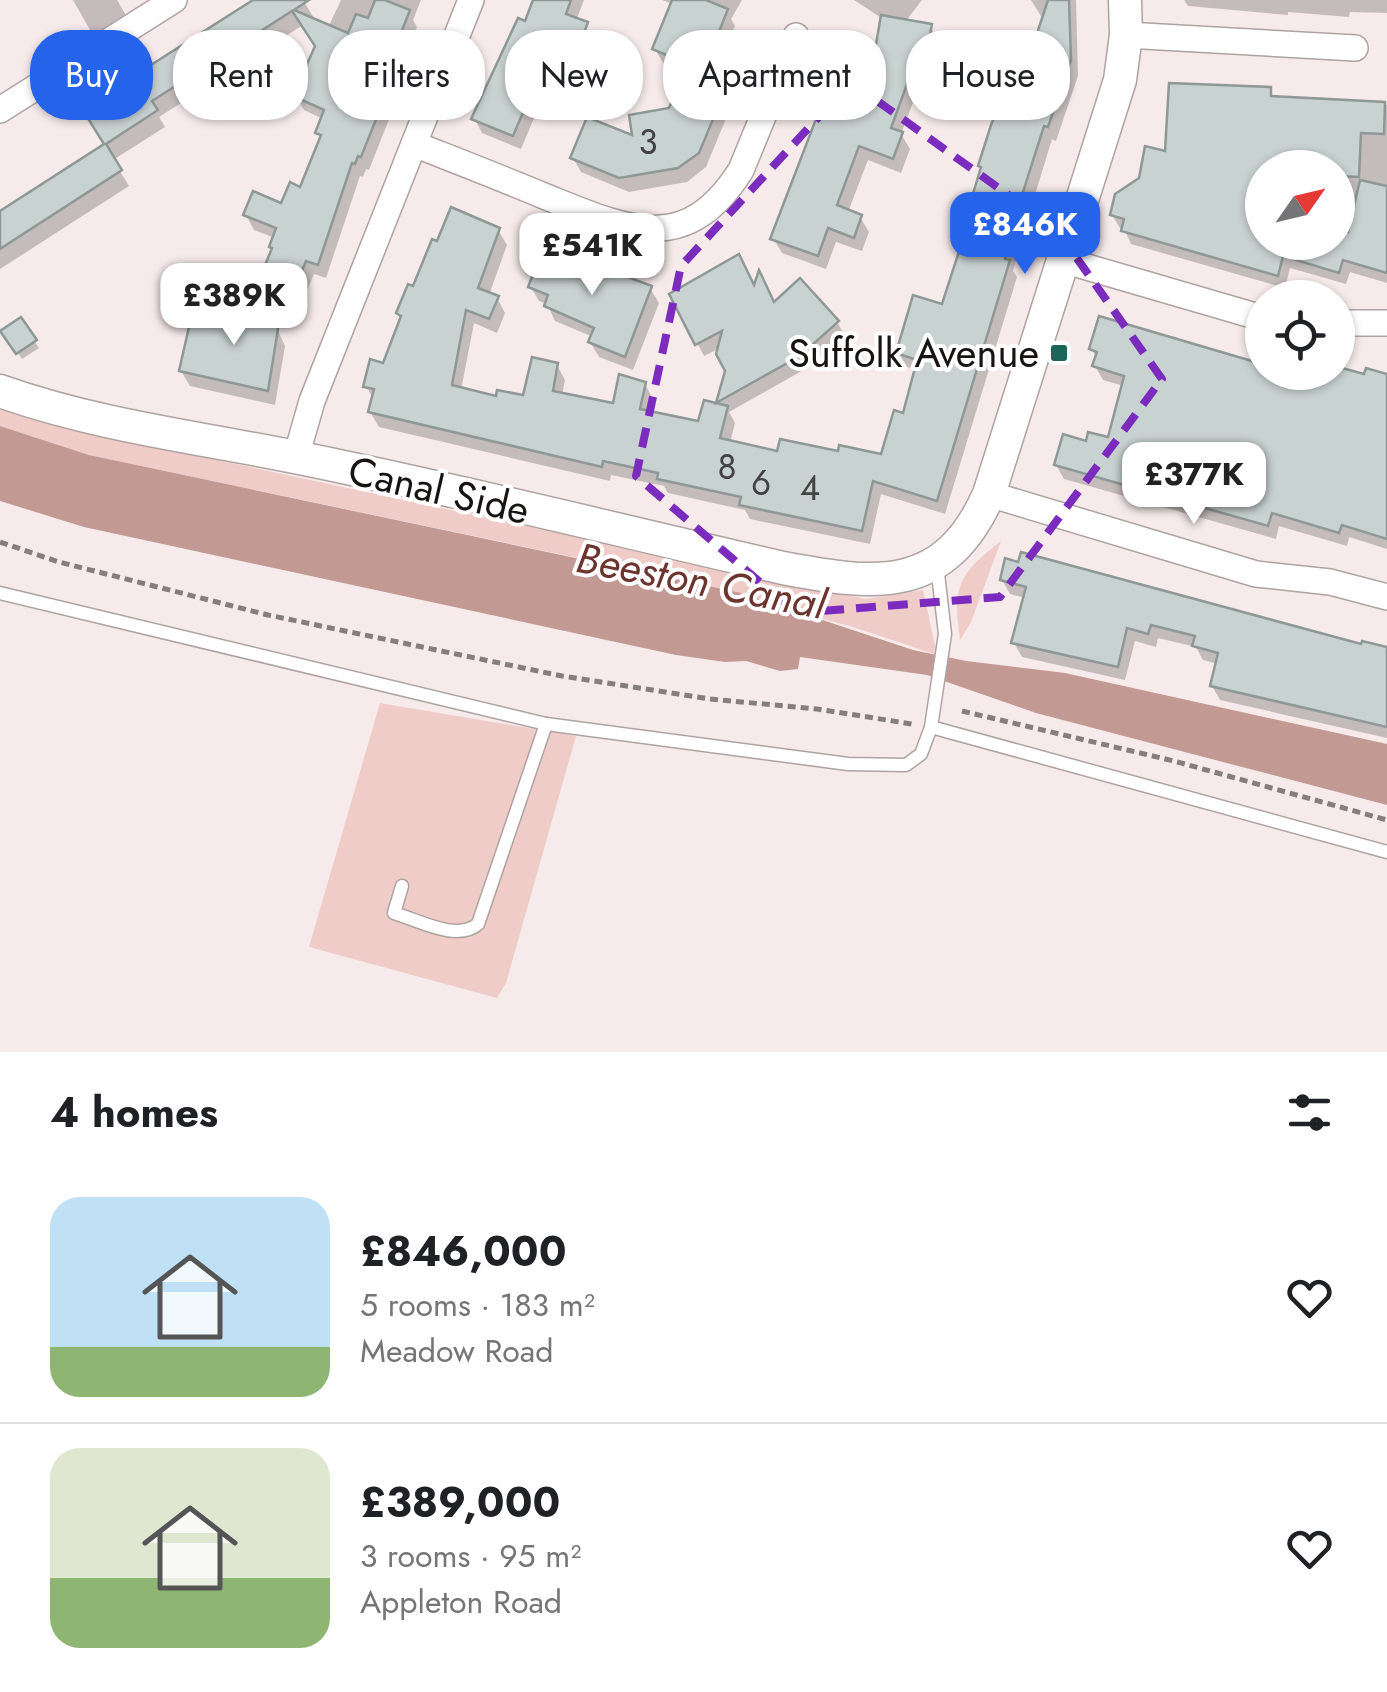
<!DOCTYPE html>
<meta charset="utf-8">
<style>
:root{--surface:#fff;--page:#f2f2f2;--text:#202124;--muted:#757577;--line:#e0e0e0;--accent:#2563eb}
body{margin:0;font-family:Jost,sans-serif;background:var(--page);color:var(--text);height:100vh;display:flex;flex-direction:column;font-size:38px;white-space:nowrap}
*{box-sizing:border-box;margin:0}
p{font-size:32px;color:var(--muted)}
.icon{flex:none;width:55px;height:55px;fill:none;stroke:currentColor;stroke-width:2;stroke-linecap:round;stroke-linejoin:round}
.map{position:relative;height:1052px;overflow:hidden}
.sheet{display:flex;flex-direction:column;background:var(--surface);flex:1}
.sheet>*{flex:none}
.top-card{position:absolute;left:30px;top:30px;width:1328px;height:90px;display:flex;gap:20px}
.needle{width:65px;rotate:56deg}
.fabs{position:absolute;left:1245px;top:150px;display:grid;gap:20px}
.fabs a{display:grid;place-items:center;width:110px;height:110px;border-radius:50%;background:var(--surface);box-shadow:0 2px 8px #0004;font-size:50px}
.price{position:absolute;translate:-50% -85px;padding:0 22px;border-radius:20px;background:#fff;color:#222;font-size:32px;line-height:65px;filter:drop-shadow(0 2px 5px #0008)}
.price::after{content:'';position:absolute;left:50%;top:60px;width:30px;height:22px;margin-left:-15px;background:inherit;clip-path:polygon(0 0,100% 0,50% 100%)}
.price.on{background:var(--accent);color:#fff}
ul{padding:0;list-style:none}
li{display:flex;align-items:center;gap:30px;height:250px;padding:0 50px}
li+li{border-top:2px solid var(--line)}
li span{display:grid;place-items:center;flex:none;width:280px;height:200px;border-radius:30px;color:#555}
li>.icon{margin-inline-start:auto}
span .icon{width:120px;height:120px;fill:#fffc;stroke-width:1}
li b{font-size:42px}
h2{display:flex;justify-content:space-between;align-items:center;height:120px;padding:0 50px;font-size:42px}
.pill{padding:0 35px;border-radius:40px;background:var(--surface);box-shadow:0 2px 8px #0004;font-size:35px;line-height:90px}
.pill.on{background:var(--accent);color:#fff}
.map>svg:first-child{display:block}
</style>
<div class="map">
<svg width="1387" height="1052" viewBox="0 0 1387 1052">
<rect width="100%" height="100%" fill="#f6ebea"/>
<g fill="#efccc8">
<polygon points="0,403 175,451 866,599 923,590 937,655 853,627 645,572 89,455 0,426"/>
<path d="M1001,541L971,622L960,640C952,585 959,574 1001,541Z"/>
<polygon points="380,703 576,736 506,983 497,998 309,947"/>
</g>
<polygon fill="#c39993" points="0,426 89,455 741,593 913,650 966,661 1065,673 1387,744 1387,805 1036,713 927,675 800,657 798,669 780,671 746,661 725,662 676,655 84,527 0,501"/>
<g fill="#0003" fill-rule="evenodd">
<polygon points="73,0 117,0 127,17 94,37"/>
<polygon points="258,0 303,0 314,18 159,117 165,127 113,160 129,186 0,269 0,214 107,145 94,125"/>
<polygon points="341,0 421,0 413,20 417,27 394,84 399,94 369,170 366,169 363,177 360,176 326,278 314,274 300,307 270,294 262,280 274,251 275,238 254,230 246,215 283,206 302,190 322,139 318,133 323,119 304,110 296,96"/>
<polygon points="536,0 584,0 576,21 581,22 590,37 572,83 575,88 573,100 565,120 538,109 521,149 482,133 474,118 526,25"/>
<polygon points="662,0 742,0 731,19 735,26 725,49 736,65 723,96 730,109 706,167 687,182 629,192 581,172 573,158 635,139 671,110 687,73 663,63 655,49 673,4"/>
<polygon points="854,0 922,0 905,22 930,26 938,41 932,80 922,79 901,134 910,149 901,173 868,160 848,212 860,217 869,232 862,251 836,242 826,269 782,253 773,238 875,66 883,19"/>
<polygon points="1031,0 1076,0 1078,76 1056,141 1052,139 1030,211 1013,271 1017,277 945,514 881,494 870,544 750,519 745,510 668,493 664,486 611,475 610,481 379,427 370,412 374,400 366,386 384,366 402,319 399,313 414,290 498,230 507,245 489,295 497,298 505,313 497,333 474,323 461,390 498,399 525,398 557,365 565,380 562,395 614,406 645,384 653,399 650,414 700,424 721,407 718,403 728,370 720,348 704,356 672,295 754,289 774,305 837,322 844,334 807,368 729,412 735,423 730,443 779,454 882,457 904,416 916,370 907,367 898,352 943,307 975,211 972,207 1020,91 1044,21"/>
<polygon points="1184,0 1387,0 1387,13 1350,12 1349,17 1288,12 1288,15 1188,6"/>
<path d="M1270,90L1274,98L1387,105V283L1350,272L1346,284L1290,268L1285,288L1131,244L1124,229L1120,228L1112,215L1141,179L1167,154ZM1262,168H1338V242H1262Z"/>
<polygon points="530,286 650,288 659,303 633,370 599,357 590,342 593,337 555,321 547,304 539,301"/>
<polygon points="265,302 285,346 275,405 190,386 181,371 235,331"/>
<polygon points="1100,319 1262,365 1262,372 1338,372 1338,369 1366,378 1387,377 1387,549 1349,537 1347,546 1279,526 1276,539 1064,479 1056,465 1087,444 1109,440 1124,386 1103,380 1095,366 1097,359 1092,349"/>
<polygon points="21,321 39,348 22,359 4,332"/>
<polygon points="1002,580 1362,648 1387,649 1387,738 1220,700 1212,686 1218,664 1203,660 1196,647 1158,638 1156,647 1135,641 1125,680 1022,657 1014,643 1025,598 1010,594"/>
</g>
<g fill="#c8d2d0" stroke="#8e9896" stroke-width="2.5">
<polygon points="253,0 309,0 294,10 348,33 356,14 368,18 375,0 385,0 410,10 385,74 393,77 361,157 358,156 355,164 352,163 318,265 306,261 292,294 259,280 272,248 269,247 276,228 243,215 253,191 281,203 290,182 300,187 321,135 315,133 324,110 293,96 315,46 292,11 152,101 158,110 106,144 122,170 0,249 0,211 104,144 82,109"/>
<polygon points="533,0 571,0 566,14 588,22 557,107 530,96 513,136 471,119 518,18 525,21"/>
<polygon points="672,0 706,0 728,9 715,42 730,49 713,88 724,93 699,153 678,168 619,178 570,158 587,117 632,135 629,115 669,108 688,64 652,49"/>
<polygon points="1048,0 1069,0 1071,60 1048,127 1044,126 1022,195 1005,259 1010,260 937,501 873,481 862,531 739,505 741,497 657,479 658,473 603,461 602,467 368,412 374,389 363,387 370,359 383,363 401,316 396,313 408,284 413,286 432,239 437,241 451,207 500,228 478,288 499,296 489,319 466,310 452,385 496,396 497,390 523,395 532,357 558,363 553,391 613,403 619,374 646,382 640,409 698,421 704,400 728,406 720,438 777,451 780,439 838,451 839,445 881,454 894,410 903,413 917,360 896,353 913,295 942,304 973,208 969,207 981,167 978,166 991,125 1007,84 1019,88"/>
<polygon points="881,15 932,24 924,66 914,65 891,128 903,132 893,159 859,146 837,205 862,215 854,238 828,228 818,256 770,239 826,93 838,97 842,86 855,91 866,60 873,62"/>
<polygon points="1169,83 1271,87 1271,96 1385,102 1384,134 1361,133 1359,177 1338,176 1338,168 1262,168 1262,183 1250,225 1262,228 1262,242 1338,242 1338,228 1348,232 1360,180 1387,186 1387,273 1343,260 1339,273 1283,256 1278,276 1121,231 1124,219 1110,215 1115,194 1139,178 1145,146 1165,151"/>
<polygon points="544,246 652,286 625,357 588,342 594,328 544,306 548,295 528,287"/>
<polygon points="739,254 754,285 759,270 774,302 800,278 839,321 800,356 716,403 725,371 716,354 722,331 695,345 669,294"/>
<polygon points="257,284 278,329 268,391 179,371 191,318 234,328 237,315 244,316"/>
<polygon points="1099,316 1262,364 1262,372 1338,372 1338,367 1364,374 1366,368 1387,374 1387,539 1342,525 1339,533 1272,513 1268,526 1054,465 1063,434 1086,441 1088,432 1108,437 1124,376 1092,366 1097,352 1089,349"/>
<polygon points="21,317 37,340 16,354 0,331"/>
<polygon points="1021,552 1361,644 1362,641 1387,647 1387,727 1210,686 1218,653 1192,646 1195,636 1151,625 1148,634 1127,628 1118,667 1011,643 1026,587 1000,580 1005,558 1018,562"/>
</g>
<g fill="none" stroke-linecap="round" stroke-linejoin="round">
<g stroke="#aea3a2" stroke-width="15">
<g id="service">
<polyline points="0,593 546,724 848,764 906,765 921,754 931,727 945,634 937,565"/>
<polyline points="931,727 1387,852"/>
<path d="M402,886L394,913C418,920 457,942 478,924L546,724"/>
</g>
</g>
<g stroke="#aea3a2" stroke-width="28">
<g id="minor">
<polyline points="1126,35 1355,48"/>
<polyline points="0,110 174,0"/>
<path d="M414,144C457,161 501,178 544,196C624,228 685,259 741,170L796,36"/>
<polyline points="1063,260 1262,318"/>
<polyline points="1338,323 1387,323"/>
<polyline points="296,457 312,401 471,0"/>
<polyline points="989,494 1256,574 1330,582 1387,597"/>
</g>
</g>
<g stroke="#aea3a2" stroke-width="35">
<path id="tertiary" d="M0,391C96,425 196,437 295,457C459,490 621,531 783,568C877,586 945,594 989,494L1120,80L1126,35L1125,0"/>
</g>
<g stroke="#857e7d" stroke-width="5" stroke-dasharray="8 5" stroke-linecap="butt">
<polyline points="0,542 59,562 268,615 562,676 710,699 817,709 912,724"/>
<polyline points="962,711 1174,761 1387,820"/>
</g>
<use href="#service" stroke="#fff" stroke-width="12"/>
<use href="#minor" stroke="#fff" stroke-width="25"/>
<use href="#tertiary" stroke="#fff" stroke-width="32"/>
</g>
<path fill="none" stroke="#7b2cbf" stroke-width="8" stroke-dasharray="20 12" stroke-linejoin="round" d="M851,82L1057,230L1162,379L1000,597L796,613L636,476L681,266Z"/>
<rect fill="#1a645a" stroke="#fff" stroke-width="4" x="1049" y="343" width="20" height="20" rx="5"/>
<g text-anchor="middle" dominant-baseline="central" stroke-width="8" stroke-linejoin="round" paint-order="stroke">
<g font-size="35" fill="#424342">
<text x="648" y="142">3</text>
<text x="727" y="467">8</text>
<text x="761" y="483">6</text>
<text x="810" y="488">4</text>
</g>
<g font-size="40" fill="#161312" stroke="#fff" text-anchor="end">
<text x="1039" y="353">Suffolk Avenue</text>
</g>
<g font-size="40" fill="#161312" stroke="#fff">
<text transform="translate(439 490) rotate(13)">Canal Side</text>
</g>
<g font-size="42" font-style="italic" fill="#6d342f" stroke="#fff">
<text transform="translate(701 581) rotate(11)">Beeston Canal</text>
</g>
</g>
</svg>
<div class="fabs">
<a><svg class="needle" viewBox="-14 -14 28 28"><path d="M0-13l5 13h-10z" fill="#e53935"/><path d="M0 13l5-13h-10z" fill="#757577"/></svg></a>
<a><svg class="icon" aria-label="locate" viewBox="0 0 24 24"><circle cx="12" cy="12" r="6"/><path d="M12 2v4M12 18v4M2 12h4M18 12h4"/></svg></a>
</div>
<b class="price on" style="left:1025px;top:277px">£846K</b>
<b class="price" style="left:592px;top:298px">£541K</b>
<b class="price" style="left:234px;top:348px">£389K</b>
<b class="price" style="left:1194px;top:527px">£377K</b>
<div class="top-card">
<a class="pill on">Buy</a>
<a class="pill">Rent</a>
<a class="pill">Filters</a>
<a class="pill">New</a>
<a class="pill">Apartment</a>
<a class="pill">House</a>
</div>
</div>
<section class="sheet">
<h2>4 homes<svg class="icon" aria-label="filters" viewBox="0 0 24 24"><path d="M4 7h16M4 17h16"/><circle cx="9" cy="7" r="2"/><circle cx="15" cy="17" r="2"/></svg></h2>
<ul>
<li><span style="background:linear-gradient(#bfe0f5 75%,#8fb573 0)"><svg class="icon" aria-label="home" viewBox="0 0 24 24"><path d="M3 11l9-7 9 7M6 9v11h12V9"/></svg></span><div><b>£846,000</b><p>5 rooms · 183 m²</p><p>Meadow Road</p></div><svg class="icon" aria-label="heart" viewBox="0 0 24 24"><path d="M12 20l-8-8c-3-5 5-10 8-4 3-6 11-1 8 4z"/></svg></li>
<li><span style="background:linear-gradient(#dfe7d0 65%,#8fb573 0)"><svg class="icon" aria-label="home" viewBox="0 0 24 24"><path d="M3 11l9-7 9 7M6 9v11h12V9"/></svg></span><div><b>£389,000</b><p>3 rooms · 95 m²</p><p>Appleton Road</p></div><svg class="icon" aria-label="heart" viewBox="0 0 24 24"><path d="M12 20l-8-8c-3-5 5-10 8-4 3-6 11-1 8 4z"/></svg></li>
</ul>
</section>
